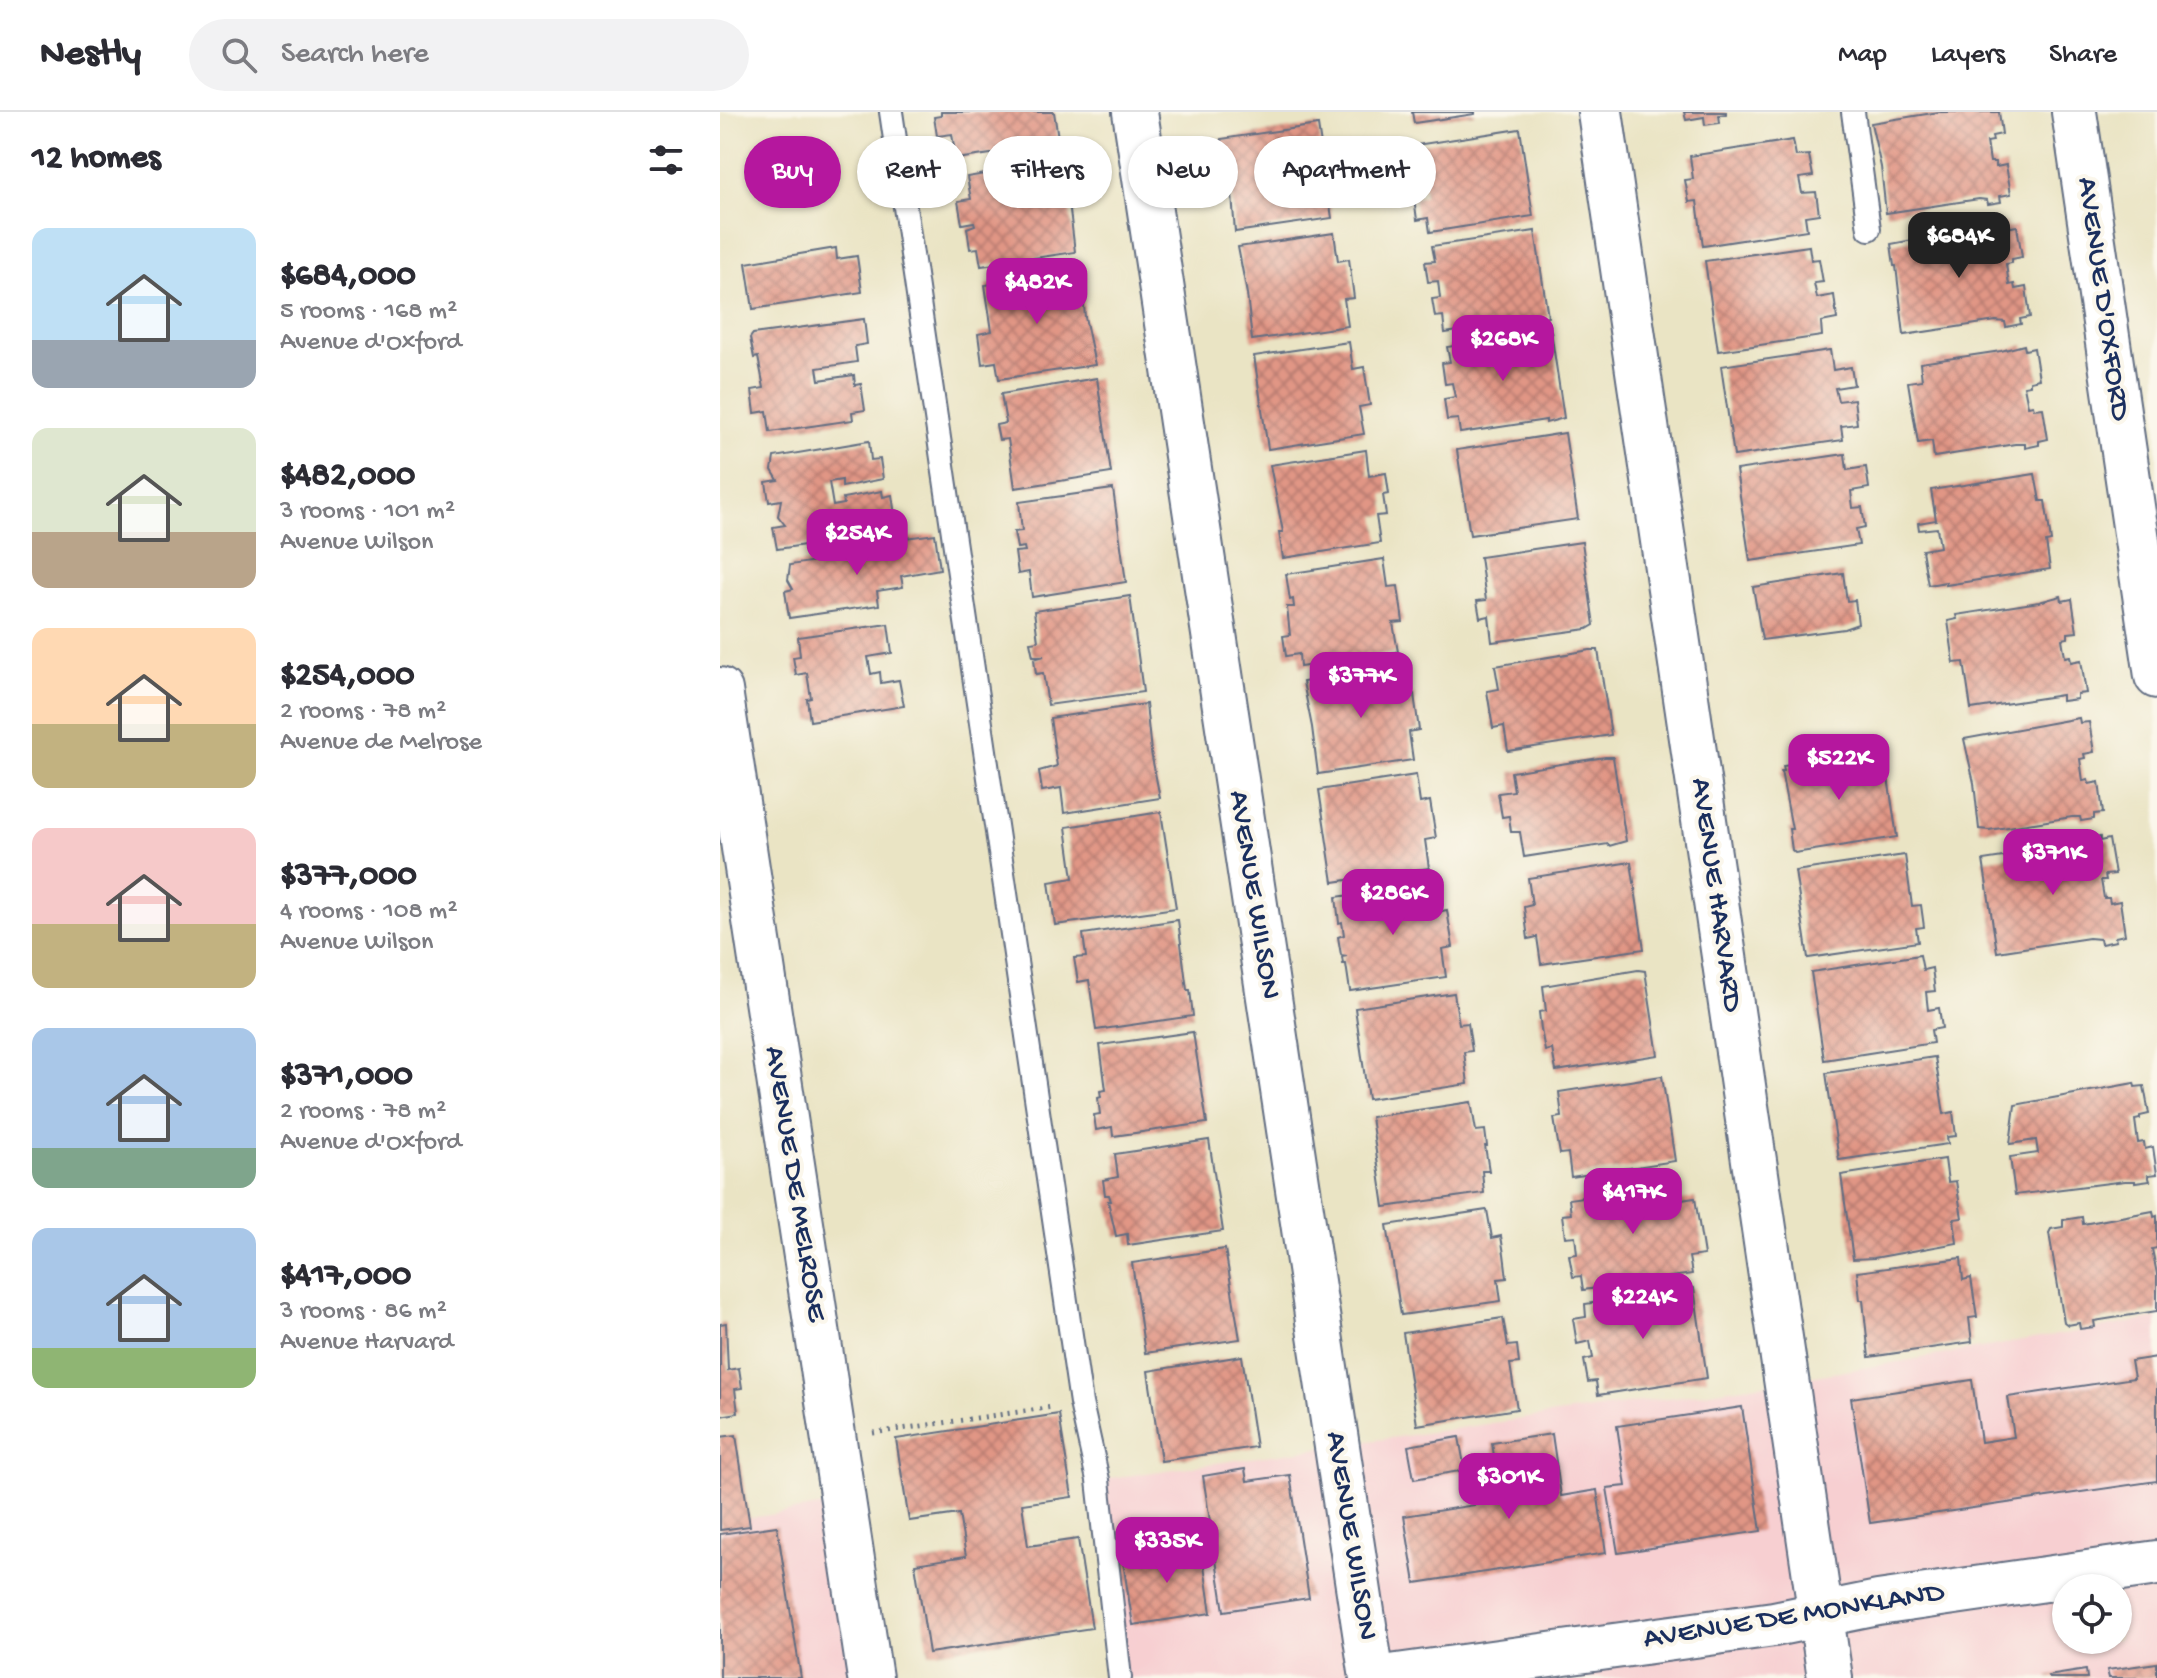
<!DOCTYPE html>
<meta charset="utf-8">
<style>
:root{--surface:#fff;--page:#f2f2f3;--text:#2b2b33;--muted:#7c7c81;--line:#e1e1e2;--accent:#b5179e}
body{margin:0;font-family:"Gochi Hand",sans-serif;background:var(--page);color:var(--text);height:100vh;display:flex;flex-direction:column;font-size:30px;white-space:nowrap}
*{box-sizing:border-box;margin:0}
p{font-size:26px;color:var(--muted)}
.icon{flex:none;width:44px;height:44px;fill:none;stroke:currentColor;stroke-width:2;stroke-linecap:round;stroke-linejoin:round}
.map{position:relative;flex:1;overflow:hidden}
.drawer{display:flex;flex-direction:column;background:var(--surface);width:720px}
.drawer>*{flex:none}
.guide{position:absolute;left:24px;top:24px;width:760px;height:72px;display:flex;gap:16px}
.tools{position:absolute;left:1332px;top:1462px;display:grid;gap:16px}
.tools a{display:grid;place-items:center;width:80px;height:80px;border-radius:50%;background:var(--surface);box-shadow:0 2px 6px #0004;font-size:40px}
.price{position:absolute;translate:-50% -68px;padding:0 18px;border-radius:16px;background:var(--accent);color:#fff;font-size:26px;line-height:52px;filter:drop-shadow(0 2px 4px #0008)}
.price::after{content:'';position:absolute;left:50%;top:48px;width:24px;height:18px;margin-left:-12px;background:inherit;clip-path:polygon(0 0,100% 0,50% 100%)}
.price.active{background:#222;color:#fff}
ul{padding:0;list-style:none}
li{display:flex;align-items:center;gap:24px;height:200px;padding:0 32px}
li span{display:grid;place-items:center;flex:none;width:224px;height:160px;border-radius:16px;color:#555}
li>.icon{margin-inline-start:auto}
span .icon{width:96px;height:96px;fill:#fffc;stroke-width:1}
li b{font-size:34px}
h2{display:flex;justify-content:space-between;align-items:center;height:96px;padding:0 32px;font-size:34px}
.chip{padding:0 28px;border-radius:36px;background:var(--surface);box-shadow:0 2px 6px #0004;font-size:28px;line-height:72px}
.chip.active{background:var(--accent);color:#fff}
header{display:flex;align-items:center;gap:48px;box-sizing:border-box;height:112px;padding:0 40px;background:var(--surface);border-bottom:2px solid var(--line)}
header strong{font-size:38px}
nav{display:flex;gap:44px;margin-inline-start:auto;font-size:28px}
.search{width:560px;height:72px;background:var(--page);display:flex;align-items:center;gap:20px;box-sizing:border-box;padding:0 28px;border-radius:44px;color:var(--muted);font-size:30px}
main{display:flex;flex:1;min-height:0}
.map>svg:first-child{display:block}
</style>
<header>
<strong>Nestly</strong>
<div class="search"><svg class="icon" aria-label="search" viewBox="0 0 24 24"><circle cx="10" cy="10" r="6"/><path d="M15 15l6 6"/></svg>Search here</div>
<nav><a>Map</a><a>Layers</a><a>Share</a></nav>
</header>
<main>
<section class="drawer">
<h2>12 homes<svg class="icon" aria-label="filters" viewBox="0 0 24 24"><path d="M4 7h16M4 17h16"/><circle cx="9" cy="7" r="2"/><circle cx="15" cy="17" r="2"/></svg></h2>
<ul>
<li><span style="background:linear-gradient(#bfe0f5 70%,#9aa5b1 0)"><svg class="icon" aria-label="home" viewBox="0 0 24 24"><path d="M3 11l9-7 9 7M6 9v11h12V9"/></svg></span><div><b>$684,000</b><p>5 rooms · 168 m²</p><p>Avenue d'Oxford</p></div></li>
<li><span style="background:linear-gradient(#dfe7d0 65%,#b9a48a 0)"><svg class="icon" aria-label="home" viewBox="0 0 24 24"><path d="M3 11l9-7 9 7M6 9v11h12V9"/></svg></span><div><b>$482,000</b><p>3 rooms · 101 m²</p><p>Avenue Wilson</p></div></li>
<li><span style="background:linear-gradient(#ffd9b3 60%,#c2b280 0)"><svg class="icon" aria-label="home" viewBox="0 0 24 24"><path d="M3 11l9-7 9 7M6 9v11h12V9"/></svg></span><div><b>$254,000</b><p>2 rooms · 78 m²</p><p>Avenue de Melrose</p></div></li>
<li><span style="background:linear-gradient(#f6c9c9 60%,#c2b280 0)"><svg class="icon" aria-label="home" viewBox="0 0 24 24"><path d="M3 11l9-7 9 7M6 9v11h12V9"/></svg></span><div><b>$377,000</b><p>4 rooms · 108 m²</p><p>Avenue Wilson</p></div></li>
<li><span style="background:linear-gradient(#a9c7e8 75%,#7fa58c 0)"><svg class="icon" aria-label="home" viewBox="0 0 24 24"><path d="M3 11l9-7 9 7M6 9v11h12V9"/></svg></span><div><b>$371,000</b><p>2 rooms · 78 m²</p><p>Avenue d'Oxford</p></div></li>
<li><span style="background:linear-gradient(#a9c7e8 75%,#8fb573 0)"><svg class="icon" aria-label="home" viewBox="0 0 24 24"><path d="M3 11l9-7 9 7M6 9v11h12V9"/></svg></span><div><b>$417,000</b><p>3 rooms · 86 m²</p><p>Avenue Harvard</p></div></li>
</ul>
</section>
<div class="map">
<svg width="1437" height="1566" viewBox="0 0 1437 1566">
<defs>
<pattern id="building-cross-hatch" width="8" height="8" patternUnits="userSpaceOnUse" patternTransform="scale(2)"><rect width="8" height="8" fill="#e19685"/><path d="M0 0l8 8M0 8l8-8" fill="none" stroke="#b67b70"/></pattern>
</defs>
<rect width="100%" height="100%" fill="#fbf7ec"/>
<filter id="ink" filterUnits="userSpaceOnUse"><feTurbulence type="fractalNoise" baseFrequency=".0125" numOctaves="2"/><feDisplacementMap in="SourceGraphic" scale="16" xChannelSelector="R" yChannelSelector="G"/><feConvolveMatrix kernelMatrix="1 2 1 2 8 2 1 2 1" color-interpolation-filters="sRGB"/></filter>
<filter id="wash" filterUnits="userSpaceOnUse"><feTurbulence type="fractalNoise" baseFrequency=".006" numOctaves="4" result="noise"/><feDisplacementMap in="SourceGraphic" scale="32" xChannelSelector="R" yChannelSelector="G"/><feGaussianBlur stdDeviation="1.8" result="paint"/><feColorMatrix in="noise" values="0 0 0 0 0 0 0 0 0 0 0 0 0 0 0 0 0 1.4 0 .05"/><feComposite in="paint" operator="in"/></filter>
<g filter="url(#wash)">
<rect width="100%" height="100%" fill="#eae4c4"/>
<g fill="#f7cfd1" fill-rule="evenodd">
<path d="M1437,1206V1566H400L378,1368L1066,1269ZM1346,1476H1398V1528H1346Z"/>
<polygon points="123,1391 150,1566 0,1566 0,1411"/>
</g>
<g id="blocks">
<g fill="url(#building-cross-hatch)">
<polygon points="221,0 334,0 339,32 236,47 232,22 217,24 214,5 221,4"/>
<polygon points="692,0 755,0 755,2 694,11"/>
<polygon points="964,0 1006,0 1006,2 999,3 1000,11 985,13 984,5 966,8"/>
<polygon points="1219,0 1279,0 1282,22 1272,24 1273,29 1267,30 1270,50 1275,50 1276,55 1286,53 1291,82 1280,84 1281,90 1268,92 1267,88 1259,87 1166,101 1161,55 1151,11"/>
<polygon points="598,13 602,40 612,38 618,78 608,79 612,106 515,120 512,83 502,84 499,65 509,63 501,27"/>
<polygon points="800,17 813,104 710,120 708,106 697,108 694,86 704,84 704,76 702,69 691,71 687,47 698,46 696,33"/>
<polygon points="1073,28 1076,44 1089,43 1093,64 1079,66 1082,81 1096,80 1099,102 1085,104 1087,118 983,134 977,89 969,90 965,68 973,67 970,44"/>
<polygon points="344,49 355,140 261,154 258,136 250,137 247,116 255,113 254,110 242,112 238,89 251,87 247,65"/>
<polygon points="1285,111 1286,116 1297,114 1302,145 1292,147 1292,151 1286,152 1289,173 1294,172 1295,177 1306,175 1310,205 1300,207 1301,212 1286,215 1285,210 1276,209 1184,223 1176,154 1174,154 1171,132"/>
<polygon points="815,119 828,205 725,221 723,204 715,205 712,187 720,186 718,169 708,170 705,150 715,149 712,134"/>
<polygon points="614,121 618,149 629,147 634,186 624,187 628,214 532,228 527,182 518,135"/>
<polygon points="1089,134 1091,148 1099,147 1103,170 1094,171 1097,186 1114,183 1117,207 1101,210 1102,224 998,239 985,149"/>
<polygon points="116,136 117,147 137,144 142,180 33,197 26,151"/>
<polygon points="361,158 365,205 375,253 279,267 276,250 262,252 258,222 272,219 265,173"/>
<polygon points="144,207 147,232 135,234 137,250 97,256 99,268 134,263 135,273 141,272 145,298 132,300 133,308 50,320 47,299 35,301 32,278 44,276 38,245 34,246 30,226 33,222"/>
<polygon points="831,219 844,306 826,311 826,308 740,321 738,307 727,308 724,287 735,285 732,271 725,272 722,251 730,250 727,235"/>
<polygon points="629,230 633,257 644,255 650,293 639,295 644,322 548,337 534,244"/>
<polygon points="1304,233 1305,238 1314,236 1319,267 1310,269 1310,273 1304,274 1308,294 1313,293 1314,297 1323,296 1328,327 1319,329 1319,333 1305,336 1305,332 1295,332 1214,345 1212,329 1198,331 1188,270 1202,268 1200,251 1281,239"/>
<polygon points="1110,238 1113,258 1131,255 1134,273 1115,276 1118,289 1134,287 1137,312 1121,314 1123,328 1014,344 1001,254"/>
<polygon points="377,266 391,361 295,376 288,327 279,328 276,313 286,311 281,282"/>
<polygon points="845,321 858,407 750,423 737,338"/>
<polygon points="149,329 151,348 160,347 163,367 122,375 122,368 109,370 113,394 124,392 123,386 162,379 163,385 172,383 175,403 165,404 167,413 129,419 128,414 118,415 119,428 57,437 53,415 65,413 58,404 61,388 49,390 46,370 58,368 52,358 54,345"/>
<polygon points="646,338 649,364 666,361 669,382 663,383 666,403 656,404 660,431 563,446 559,420 563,420 550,353"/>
<polygon points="1125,342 1127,358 1146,355 1149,376 1131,379 1133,396 1142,395 1145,415 1136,417 1139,433 1030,449 1016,358"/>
<polygon points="1315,362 1320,389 1325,389 1328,408 1331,429 1326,430 1330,457 1226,473 1226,470 1208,473 1202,438 1220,435 1217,416 1199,418 1198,411 1216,408 1211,378"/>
<polygon points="393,377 406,470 312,485 309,460 298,462 295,440 305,439 304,435 297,436 294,420 302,419 299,390"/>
<polygon points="215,422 220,457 181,464 183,475 157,479 159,493 69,506 65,479 73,477 68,468 70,453 179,436 178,427"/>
<polygon points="862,430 874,513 867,517 772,530 769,504 760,506 757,489 766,488 760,445"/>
<polygon points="664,447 668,475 678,474 683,510 673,511 678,540 580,555 579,542 566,544 563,524 570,523 567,495 574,495 573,487 570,488 566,462"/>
<polygon points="1123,461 1127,489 1135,488 1138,512 1124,517 1042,528 1033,475"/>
<polygon points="410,484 423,580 328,593 323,561 316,562 314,547 324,544 313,544 310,530 318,529 314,499"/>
<polygon points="1341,484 1342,489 1352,487 1357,520 1348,521 1348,526 1342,527 1345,545 1350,544 1351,550 1361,548 1366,581 1357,582 1357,587 1342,589 1342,583 1251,597 1244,550 1234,551 1228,509 1237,507 1236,503 1319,490"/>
<polygon points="168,512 172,541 148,545 151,562 160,560 161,571 179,568 184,594 90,609 87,587 91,586 87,561 76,563 73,545 80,544 78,525"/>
<polygon points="870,538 878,538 891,623 788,639 784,614 773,616 767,579 779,577 775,554"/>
<polygon points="679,555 684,583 694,582 699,618 689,620 693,648 598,662 592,615 583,570"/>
<polygon points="426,592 431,640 440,686 344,701 341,676 322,679 319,659 337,654 330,606"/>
<polygon points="1359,606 1360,611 1369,610 1374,640 1364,642 1365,646 1360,647 1363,669 1368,668 1369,672 1379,670 1383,701 1374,702 1374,707 1361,709 1360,705 1352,705 1269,718 1259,717 1254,671 1244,627"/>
<polygon points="1164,639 1177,725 1075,741 1072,738 1069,717 1072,717 1061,659 1064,659 1063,654"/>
<polygon points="885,645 893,645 906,729 889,734 888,732 804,745 800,720 791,720 789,704 782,705 778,681 794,679 791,660"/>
<polygon points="696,663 700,691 710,689 716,726 705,728 709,756 613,770 599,678"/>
<polygon points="441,700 456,796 335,813 329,770 353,766 346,715"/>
<polygon points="1380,725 1380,729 1389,727 1395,762 1385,763 1386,768 1381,768 1384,786 1389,786 1390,791 1400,789 1405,823 1395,825 1396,829 1381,832 1380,827 1369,826 1277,840 1263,748 1355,734 1365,731 1364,727"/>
<polygon points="1185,743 1192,794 1201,793 1204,815 1196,816 1198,830 1088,846 1075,759"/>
<polygon points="911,750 924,837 821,852 817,825 808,827 804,795 812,793 808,766"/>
<polygon points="713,771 717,800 727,798 733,835 722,837 726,865 630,879 626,852 623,852 622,845 627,844 621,843 618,825 624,823 622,810 619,811 616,785"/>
<polygon points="458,808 467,878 470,878 473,904 376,918 369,868 358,870 354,846 366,845 363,822"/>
<polygon points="1200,843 1203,858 1212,856 1215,879 1206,880 1208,898 1219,896 1222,916 1211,918 1213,931 1104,948 1091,860"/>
<polygon points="918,858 925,859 938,943 836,959 832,937 825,939 821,917 819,900 826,899 823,874"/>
<polygon points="734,881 739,912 748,911 752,939 744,940 748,972 648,987 635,896"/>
<polygon points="473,920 487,1011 393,1024 392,1015 376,1018 374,1003 380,1002 378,986 381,985 380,979 386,978 380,933"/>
<polygon points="1215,945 1224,1002 1233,1000 1236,1024 1227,1025 1228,1032 1119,1048 1106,961"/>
<polygon points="942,964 955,1049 851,1065 848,1041 840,1042 837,1025 834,1006 842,1005 839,980"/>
<polygon points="1414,971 1415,975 1424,974 1429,1002 1420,1004 1420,1007 1415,1008 1418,1031 1424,1030 1425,1037 1433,1035 1437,1062 1428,1063 1430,1069 1415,1071 1415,1069 1405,1069 1295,1083 1290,1045 1318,1041 1316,1028 1290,1032 1295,993"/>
<polygon points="751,990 756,1019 765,1018 767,1034 765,1034 769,1059 762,1059 764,1081 664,1095 651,1005"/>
<polygon points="489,1028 503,1119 408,1133 407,1122 396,1124 388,1089 391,1089 389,1083 385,1083 383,1068 398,1065 395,1042"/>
<polygon points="1225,1047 1228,1070 1236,1069 1239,1088 1242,1106 1234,1107 1237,1131 1154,1146 1133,1147 1121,1063"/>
<polygon points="958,1071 961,1088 975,1086 984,1143 969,1145 972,1162 863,1178 861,1164 853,1165 849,1143 857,1142 855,1124 845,1125 842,1103 851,1102 849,1087"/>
<polygon points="767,1098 772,1126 781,1124 784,1142 787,1166 778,1167 781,1189 681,1203 667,1113"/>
<polygon points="1433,1099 1434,1105 1437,1104 1437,1136 1432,1137 1437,1162 1437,1199 1374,1209 1375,1215 1360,1217 1359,1211 1348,1213 1344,1210 1329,1121 1331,1117 1343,1115 1343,1108 1362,1105 1363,1112"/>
<polygon points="505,1137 520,1227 425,1241 412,1151"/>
<polygon points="1241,1146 1243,1168 1251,1166 1257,1205 1249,1206 1252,1230 1149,1245 1143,1188 1140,1188 1137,1160"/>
<polygon points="974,1176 987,1266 878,1283 876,1269 868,1270 864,1248 873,1246 870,1229 857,1232 853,1207 866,1205 865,1192"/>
<polygon points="783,1206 788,1234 797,1233 799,1251 790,1252 797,1297 697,1313 683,1221"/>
<polygon points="6,1211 8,1258 19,1256 22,1276 15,1277 18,1301 0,1304 0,1212"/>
<polygon points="522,1244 536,1335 441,1349 428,1259"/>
<polygon points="1437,1245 1437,1369 1150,1411 1131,1286 1252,1268 1261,1330 1294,1325 1288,1285 1414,1266 1411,1249"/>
<polygon points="1022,1295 1041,1419 898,1441 887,1376 906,1374 897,1314"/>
<polygon points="339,1302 352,1385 302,1392 308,1434 358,1427 372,1516 209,1541 195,1452 246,1444 239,1402 189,1409 176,1327"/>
<polygon points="832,1322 841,1384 877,1378 886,1441 695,1471 684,1404 781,1389 772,1331"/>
<polygon points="16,1323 30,1414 0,1418 0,1325"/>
<polygon points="739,1325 745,1358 694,1367 688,1334"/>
<polygon points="525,1357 527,1369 570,1363 589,1486 504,1499 483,1364"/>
<polygon points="57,1414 81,1566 0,1566 0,1422"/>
<polygon points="481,1433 491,1501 413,1513 402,1444"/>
<polygon points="1437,1551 1437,1566 1389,1566 1387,1558"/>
<polygon points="1366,1558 1367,1566 1329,1566 1328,1564"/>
</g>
</g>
</g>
<g filter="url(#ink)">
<use href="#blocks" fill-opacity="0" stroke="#636e82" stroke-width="2"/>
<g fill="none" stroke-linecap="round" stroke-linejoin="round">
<g stroke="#636e82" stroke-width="26">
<g id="service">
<polyline points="171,0 361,1291 378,1368 400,1566"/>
<polyline points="1133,0 1149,117"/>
</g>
</g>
<g stroke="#636e82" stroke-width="48">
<g id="minor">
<polyline points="415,0 652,1566"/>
<polyline points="880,0 1110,1566"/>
<polyline points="1354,0 1437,564"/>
<polyline points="0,578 150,1566"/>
</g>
</g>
<g stroke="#636e82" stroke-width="48">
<polyline id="tertiary" points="663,1566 1054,1512 1158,1491 1437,1451"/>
</g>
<polyline stroke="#636e82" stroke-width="5" stroke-dasharray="2 6" stroke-linecap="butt" points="153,1321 333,1295"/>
<use href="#service" stroke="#fff" stroke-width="22"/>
<use href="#minor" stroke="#fff" stroke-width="44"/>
<use href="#tertiary" stroke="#fff" stroke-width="44"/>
</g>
</g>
<g text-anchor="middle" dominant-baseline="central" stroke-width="8" stroke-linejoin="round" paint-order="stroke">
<g font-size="30" fill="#1b2f5e" stroke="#fbf7ec">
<text transform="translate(1382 187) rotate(82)">AVENUE D'OXFORD</text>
<text transform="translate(533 783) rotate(81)">AVENUE WILSON</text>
<text transform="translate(995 783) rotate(82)">AVENUE HARVARD</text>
<text transform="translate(74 1072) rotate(81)">AVENUE DE MELROSE</text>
<text transform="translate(630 1424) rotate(81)">AVENUE WILSON</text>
<text transform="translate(1074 1505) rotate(-9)">AVENUE DE MONKLAND</text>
</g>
</g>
</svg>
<div class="tools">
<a><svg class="icon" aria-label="locate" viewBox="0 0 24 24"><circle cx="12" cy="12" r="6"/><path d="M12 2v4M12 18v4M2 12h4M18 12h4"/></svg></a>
</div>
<b class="price active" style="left:1239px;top:168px">$684K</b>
<b class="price" style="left:317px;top:214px">$482K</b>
<b class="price" style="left:783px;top:271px">$268K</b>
<b class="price" style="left:137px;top:465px">$254K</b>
<b class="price" style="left:641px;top:608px">$377K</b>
<b class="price" style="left:1119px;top:690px">$522K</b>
<b class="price" style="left:1333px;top:785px">$371K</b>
<b class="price" style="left:673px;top:825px">$286K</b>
<b class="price" style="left:913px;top:1124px">$417K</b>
<b class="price" style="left:923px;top:1229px">$224K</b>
<b class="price" style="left:789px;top:1409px">$301K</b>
<b class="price" style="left:447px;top:1473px">$335K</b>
<div class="guide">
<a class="chip active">Buy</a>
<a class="chip">Rent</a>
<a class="chip">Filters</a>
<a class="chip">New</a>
<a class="chip">Apartment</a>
</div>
</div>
</main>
